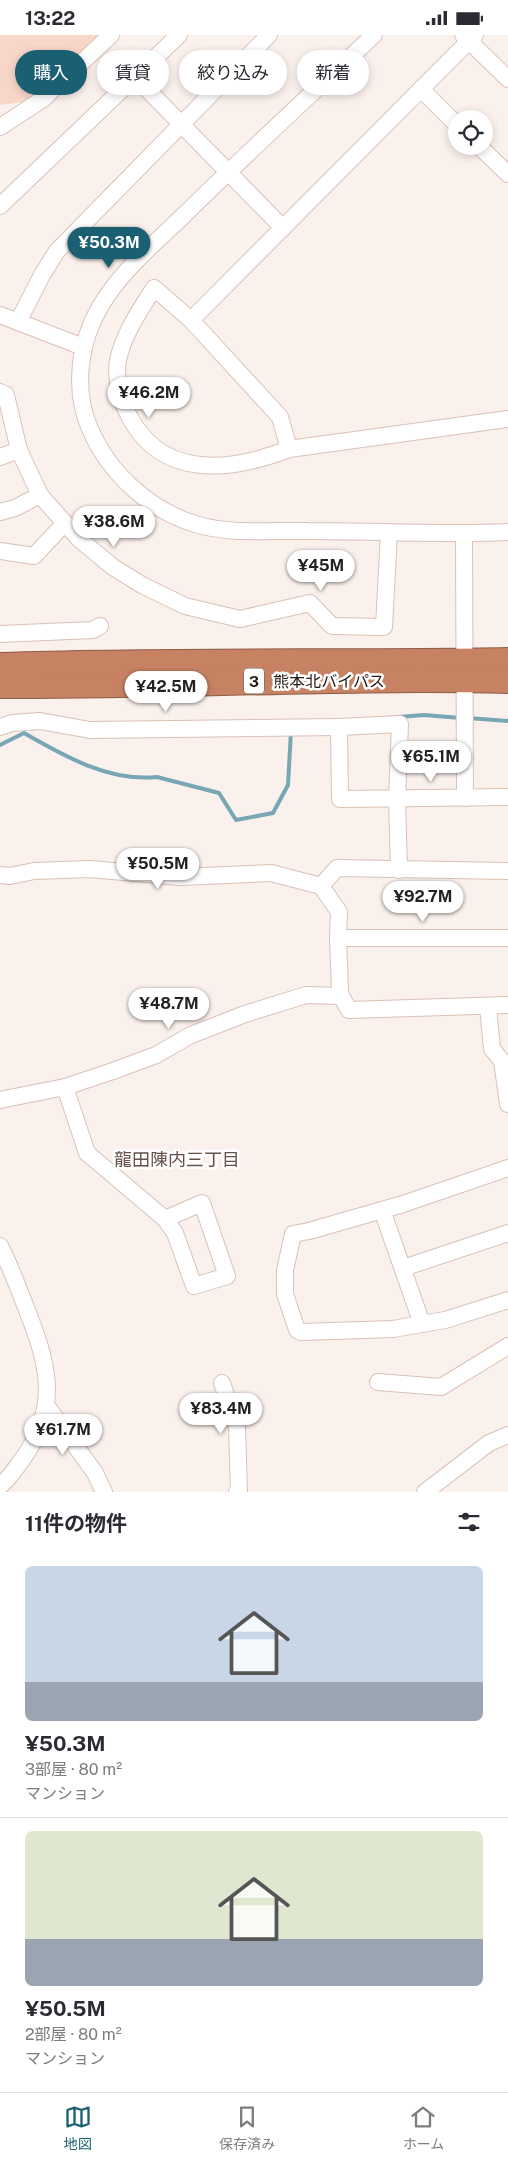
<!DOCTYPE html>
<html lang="ja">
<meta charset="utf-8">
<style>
:root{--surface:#fff;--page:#f7f7f7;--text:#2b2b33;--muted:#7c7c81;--line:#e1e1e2;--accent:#1b5f72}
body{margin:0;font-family:"Public Sans","Noto Sans JP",sans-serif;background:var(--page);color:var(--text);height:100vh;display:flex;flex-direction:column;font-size:19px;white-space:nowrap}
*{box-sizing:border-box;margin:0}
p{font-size:16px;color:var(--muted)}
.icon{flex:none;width:28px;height:28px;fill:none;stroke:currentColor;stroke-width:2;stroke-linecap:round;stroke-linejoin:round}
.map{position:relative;height:1457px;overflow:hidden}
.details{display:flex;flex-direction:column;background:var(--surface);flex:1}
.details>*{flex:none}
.banner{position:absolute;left:15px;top:15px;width:479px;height:45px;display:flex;gap:10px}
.fabs{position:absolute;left:448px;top:75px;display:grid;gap:10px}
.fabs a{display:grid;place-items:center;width:45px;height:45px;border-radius:50%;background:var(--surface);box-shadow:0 2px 8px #0003;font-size:25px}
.price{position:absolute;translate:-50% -42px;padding:0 11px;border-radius:18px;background:#fff;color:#222;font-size:16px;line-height:32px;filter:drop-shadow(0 1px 2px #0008)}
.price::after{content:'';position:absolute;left:50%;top:30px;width:15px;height:11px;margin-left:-8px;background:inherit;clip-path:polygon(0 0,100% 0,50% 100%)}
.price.selected{background:var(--accent);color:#fff}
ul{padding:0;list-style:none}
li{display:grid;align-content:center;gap:10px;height:265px;padding:0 25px}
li+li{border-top:1px solid var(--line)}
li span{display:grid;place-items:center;height:155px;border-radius:8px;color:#555}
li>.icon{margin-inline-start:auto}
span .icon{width:90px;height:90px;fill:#fffc;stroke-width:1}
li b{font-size:21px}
h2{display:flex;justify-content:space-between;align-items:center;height:60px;padding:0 25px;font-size:21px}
.pill{padding:0 18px;border-radius:22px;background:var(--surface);box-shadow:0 2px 8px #0003;font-size:18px;line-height:45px}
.pill.selected{background:var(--accent);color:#fff}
.status{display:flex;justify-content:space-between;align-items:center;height:35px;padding:0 25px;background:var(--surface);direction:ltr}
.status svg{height:14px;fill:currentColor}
.menu{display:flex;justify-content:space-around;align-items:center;height:70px;border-top:1px solid var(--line);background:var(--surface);font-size:14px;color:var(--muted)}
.menu a{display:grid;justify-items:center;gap:2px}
.menu .selected{color:var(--accent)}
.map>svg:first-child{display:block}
</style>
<div class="status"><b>13:22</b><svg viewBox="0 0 49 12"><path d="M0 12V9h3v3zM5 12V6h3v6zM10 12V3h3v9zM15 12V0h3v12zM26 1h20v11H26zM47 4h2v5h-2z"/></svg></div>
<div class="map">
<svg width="508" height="1457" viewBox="0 0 508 1457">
<rect width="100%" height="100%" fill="#fbf1ec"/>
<polygon fill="#f8d7c9" points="0,0 111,0 43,64 0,70"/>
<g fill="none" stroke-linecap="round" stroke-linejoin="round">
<g stroke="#77a6b5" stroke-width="4">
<polyline points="398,682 424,680 461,683"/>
<polyline points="468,683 508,686"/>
<path d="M0,710L24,698C64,721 109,747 157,742L219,758L236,785L273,778L288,750L291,696"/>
</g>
<g stroke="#dac1b6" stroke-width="18">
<g id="minor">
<path d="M374,0C310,60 245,120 182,182C154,209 120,237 100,272C79,308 73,355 90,394C109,438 149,475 195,489C230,500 272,495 308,496C374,496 441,500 508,497"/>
<polyline points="463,0 508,44"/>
<polyline points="136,43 283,193"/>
<polyline points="421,54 456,89"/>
<polyline points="0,92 43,64 111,0"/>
<polyline points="479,111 508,139"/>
<polyline points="0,171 179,0"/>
<polyline points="0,280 83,312"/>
<polyline points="191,285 475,0"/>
<polyline points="18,287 42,240 57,216 269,0"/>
<polyline points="0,357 6,360 19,415 40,460 79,504 113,532 142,550 185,571 240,584 310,568 332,591 384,592 389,497"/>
<path d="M289,414L280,382L191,285L154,253C140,275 124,298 118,325C115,345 120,365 130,383C164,445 232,436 289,414L508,384"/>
<polyline points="0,422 19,415"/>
<polyline points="0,477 15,473 40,460"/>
<polyline points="464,499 465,763"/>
<polyline points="0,516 34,521 64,489"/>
<polyline points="0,599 93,595 100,591"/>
<polyline points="0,692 12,688 40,686 90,695 339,692"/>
<polyline points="399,835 397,765 400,689 339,692 340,764 508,762"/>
<polyline points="0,840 10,841 34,836 90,834 180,842 271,838 321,851 339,877 338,903 340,955 341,961 349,975 508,970"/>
<polyline points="321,851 337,833 508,836"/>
<polyline points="338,903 508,903"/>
<polyline points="488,972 492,1014 502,1026 508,1069"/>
<polyline points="65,1052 87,1118 165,1184 175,1198 194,1251 227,1241 202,1168 165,1184"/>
<polyline points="0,1065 65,1052 113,1036 156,1020 191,1000 245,979 306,960 341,961"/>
<polyline points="508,1133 403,1169 309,1196 293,1199 285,1235 285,1259 297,1295 301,1297 393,1294 445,1285 508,1265"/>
<polyline points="382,1175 422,1289"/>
<path d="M0,1211C10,1230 17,1250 25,1270C48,1328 61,1370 22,1425C15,1434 9,1444 0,1451"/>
<polyline points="403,1233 508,1198"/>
<polyline points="378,1347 441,1352 508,1311"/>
<polyline points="222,1348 237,1392 239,1456 237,1457"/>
<polyline points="46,1370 95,1438 104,1457"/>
<polyline points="425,1457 489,1408 508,1400"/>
</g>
</g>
<g stroke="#8d5e48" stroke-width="26">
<g id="highway">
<path d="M0,630C169,624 339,628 508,625"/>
<path d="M0,651C169,652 339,642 508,646"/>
</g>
</g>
<use href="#minor" stroke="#fff" stroke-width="16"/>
<use href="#highway" stroke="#c68263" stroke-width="24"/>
</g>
<g text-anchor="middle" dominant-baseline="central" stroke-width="5" stroke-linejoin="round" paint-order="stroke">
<rect fill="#fff" stroke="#655f5c" stroke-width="1" x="244" y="633.5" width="20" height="25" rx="4"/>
<g font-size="15" font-weight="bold" fill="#231a16">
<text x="254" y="646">3</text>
</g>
<g font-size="16" fill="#231a16" stroke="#fff">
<text x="329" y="646">熊本北バイパス</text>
</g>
<g font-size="18" fill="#675148" stroke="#fff">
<text x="177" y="1124">龍田陳内三丁目</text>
</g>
</g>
</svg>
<div class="fabs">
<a><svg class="icon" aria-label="locate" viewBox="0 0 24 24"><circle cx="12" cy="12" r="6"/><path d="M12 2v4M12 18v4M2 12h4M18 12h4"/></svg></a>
</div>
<b class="price selected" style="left:109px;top:234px">¥50.3M</b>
<b class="price" style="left:149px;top:384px">¥46.2M</b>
<b class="price" style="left:114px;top:513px">¥38.6M</b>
<b class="price" style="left:321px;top:557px">¥45M</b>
<b class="price" style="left:166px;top:678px">¥42.5M</b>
<b class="price" style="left:431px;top:748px">¥65.1M</b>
<b class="price" style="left:158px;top:855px">¥50.5M</b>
<b class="price" style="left:423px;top:888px">¥92.7M</b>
<b class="price" style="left:169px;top:995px">¥48.7M</b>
<b class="price" style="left:221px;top:1400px">¥83.4M</b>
<b class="price" style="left:63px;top:1421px">¥61.7M</b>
<div class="banner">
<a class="pill selected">購入</a>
<a class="pill">賃貸</a>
<a class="pill">絞り込み</a>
<a class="pill">新着</a>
</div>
</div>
<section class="details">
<h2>11件の物件<svg class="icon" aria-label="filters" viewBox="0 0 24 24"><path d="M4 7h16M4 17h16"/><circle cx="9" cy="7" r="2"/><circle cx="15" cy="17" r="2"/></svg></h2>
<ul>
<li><span style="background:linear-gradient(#c9d6e8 75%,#9aa5b1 0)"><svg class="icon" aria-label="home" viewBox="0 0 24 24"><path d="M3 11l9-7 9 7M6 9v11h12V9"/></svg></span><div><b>¥50.3M</b><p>3部屋 · 80 m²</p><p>マンション</p></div></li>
<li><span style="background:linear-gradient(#dfe7d0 70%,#9aa5b1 0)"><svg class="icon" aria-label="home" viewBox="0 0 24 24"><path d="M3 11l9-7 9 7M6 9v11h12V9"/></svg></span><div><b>¥50.5M</b><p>2部屋 · 80 m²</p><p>マンション</p></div></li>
</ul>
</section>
<nav class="menu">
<a class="selected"><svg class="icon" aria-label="map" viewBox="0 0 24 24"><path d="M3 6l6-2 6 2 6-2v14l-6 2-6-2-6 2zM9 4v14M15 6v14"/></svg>地図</a>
<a><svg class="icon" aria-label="saved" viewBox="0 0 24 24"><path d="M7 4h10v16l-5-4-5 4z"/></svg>保存済み</a>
<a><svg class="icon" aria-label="home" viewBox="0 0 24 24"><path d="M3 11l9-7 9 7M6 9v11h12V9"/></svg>ホーム</a>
</nav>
